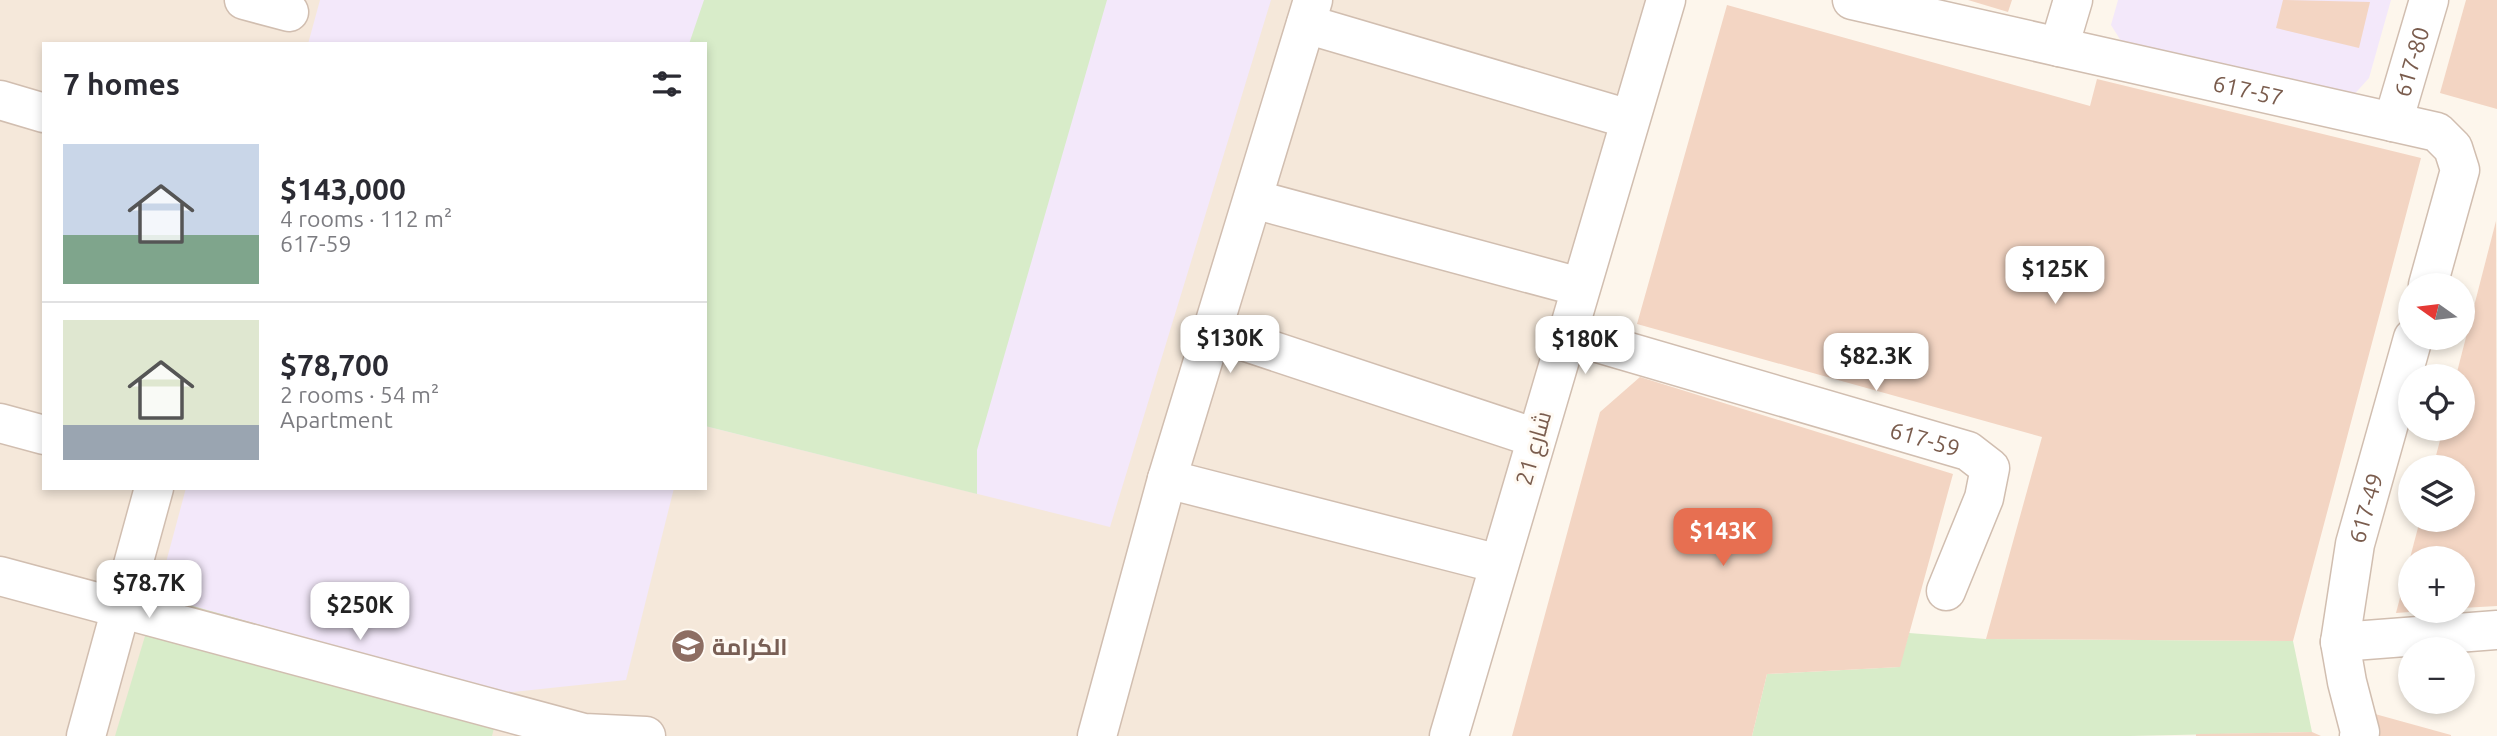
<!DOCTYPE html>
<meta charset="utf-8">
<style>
:root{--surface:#fff;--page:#f7f7f7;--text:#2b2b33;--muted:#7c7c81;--line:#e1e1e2;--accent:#e76f51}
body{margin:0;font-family:Ubuntu,Cairo,sans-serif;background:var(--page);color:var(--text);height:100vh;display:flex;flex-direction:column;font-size:26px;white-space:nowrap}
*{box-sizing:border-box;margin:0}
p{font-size:23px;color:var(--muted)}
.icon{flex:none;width:38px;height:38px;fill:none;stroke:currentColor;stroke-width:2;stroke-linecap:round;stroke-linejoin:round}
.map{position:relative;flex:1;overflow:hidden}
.details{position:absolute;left:42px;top:42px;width:665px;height:448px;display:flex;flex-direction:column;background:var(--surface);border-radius:0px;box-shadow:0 4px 10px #0003}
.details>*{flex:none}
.needle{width:46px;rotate:284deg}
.fabs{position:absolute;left:2398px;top:273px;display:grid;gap:14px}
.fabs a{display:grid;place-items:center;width:77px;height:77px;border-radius:50%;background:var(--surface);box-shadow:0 4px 10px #0003;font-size:35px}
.price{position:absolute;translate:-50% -60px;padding:0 16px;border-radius:14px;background:#fff;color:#222;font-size:23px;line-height:46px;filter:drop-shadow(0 2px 4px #0008)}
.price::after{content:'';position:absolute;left:50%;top:42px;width:21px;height:16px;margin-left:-10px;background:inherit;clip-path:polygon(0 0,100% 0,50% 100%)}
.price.selected{background:var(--accent);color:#fff}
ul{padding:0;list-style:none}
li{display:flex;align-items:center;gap:21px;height:175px;padding:0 21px}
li+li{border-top:2px solid var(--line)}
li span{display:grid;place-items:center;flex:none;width:196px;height:140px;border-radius:0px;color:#555}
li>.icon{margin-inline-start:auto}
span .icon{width:84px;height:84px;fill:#fffc;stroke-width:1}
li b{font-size:30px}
h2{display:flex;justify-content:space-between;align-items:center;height:84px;padding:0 21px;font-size:30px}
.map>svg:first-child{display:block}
</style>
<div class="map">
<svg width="2497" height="736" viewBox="0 0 2497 736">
<rect width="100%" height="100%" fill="#fdf6ec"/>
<path fill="#f5e8da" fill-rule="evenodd" d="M0,0H1666L1449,736H0ZM44,44H705V488H44Z"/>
<g fill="#f3e8fa">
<polygon points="320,0 1271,0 1110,527 705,426 705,44 308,44"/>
<polygon points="2118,0 2391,0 2369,78 2351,98 2121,41 2111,25"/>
<polygon points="186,488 674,488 626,680 503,693 157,596"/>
</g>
<g fill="#d8ecc9">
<polygon points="704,0 1107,0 977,450 977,494 705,426 705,44 689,44"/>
<polygon points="157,596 503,693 492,736 115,736"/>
<polygon points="1909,633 1986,639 2293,641 2312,732 2130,736 1752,736 1767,674 1899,667"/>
</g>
<g fill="#f3d5c3">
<polygon points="1968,0 2012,0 2008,12"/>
<polygon points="2283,0 2370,2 2359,48 2276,28"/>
<polygon points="2466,0 2497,0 2497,109 2440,93"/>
<polygon points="1727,5 2090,106 2097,79 2421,158 2293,641 1986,639 2042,437 1637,324"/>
<polygon points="2496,221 2497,606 2462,608 2462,558 2410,558 2420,520 2462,520 2462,467 2433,467 2443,429 2462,429 2462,376 2456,376"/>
<polygon points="1640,377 1953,474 1900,667 1767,674 1752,736 1512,736 1600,412"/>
<polygon points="2409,563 2410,612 2396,613"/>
<polygon points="2375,714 2451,735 2451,736 2369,736"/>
<polygon points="2312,732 2321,736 2196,736 2196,734"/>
</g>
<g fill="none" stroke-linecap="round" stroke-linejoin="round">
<g stroke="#d1beb0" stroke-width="41">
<g id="minor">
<polyline points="244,0 289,12"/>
<polyline points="1852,0 2059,47 2073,0"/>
<polyline points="1306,24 1629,119"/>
<path id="s1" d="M2059,47L2437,132L2453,148L2460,170L2428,285"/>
<polyline points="0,100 44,113"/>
<path id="s2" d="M2393,122L2429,0"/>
<polyline points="1253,199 1580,287"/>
<polyline points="1213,331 1536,438"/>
<path id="s3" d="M1567,334L1968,451L1990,468L1984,498L1946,591"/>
<polyline points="0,423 44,435"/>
<polyline points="1167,479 1499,564"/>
<polyline points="0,576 584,733 646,736"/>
<polyline points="2340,642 2497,630"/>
<polyline points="86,736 154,488"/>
<polyline points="1097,736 1167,479 1313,0"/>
<polyline points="1449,736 1666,0"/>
<path id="s4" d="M2359,736L2360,732L2347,682L2340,642L2355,544L2413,338"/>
</g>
</g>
<use href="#minor" stroke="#fff" stroke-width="38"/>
</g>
<defs>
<g id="school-disc" transform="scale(1.75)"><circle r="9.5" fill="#8d6e63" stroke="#fffaf3"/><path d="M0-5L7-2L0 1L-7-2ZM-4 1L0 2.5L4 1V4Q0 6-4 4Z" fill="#fff"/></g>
</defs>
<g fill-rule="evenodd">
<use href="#school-disc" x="688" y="646"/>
</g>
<g text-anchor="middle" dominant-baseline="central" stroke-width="6" stroke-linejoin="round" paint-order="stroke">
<g font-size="23" fill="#7a5c4d" stroke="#fffaf3">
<text stroke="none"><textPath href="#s2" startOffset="63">617-80</textPath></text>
<text stroke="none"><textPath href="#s1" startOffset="194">617-57</textPath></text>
<text stroke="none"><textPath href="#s3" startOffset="373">617-59</textPath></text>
<text transform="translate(1533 448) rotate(-74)">شارع 21</text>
<text stroke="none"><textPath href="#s4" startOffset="233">617-49</textPath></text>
</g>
<g font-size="23" font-weight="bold" fill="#785e54" stroke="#fffaf3" text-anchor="start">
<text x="712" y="646">الكرامة</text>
</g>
</g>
</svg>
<div class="fabs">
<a><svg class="needle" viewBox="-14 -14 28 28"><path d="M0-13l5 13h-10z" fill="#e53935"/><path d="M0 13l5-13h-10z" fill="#7c7c81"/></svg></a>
<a><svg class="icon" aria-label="locate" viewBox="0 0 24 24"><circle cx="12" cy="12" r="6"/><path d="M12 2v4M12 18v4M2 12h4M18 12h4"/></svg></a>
<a><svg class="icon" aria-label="layers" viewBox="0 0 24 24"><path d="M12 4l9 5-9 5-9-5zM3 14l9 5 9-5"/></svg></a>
<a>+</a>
<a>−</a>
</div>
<b class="price" style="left:2055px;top:306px">$125K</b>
<b class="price" style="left:1230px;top:375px">$130K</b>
<b class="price" style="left:1585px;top:376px">$180K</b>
<b class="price" style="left:1876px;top:393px">$82.3K</b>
<b class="price selected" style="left:1723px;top:568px">$143K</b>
<b class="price" style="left:149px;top:620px">$78.7K</b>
<b class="price" style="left:360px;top:642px">$250K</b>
<section class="details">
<h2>7 homes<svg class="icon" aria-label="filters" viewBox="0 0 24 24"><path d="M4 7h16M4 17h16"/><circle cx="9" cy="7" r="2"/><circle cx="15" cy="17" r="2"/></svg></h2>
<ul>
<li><span style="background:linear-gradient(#c9d6e8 65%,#7fa58c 0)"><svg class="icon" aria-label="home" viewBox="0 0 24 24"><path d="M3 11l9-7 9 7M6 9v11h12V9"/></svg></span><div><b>$143,000</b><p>4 rooms · 112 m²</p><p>617-59</p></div></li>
<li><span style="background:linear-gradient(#dfe7d0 75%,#9aa5b1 0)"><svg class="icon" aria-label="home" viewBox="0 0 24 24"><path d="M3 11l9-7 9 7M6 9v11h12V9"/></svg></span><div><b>$78,700</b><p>2 rooms · 54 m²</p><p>Apartment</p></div></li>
</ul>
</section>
</div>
